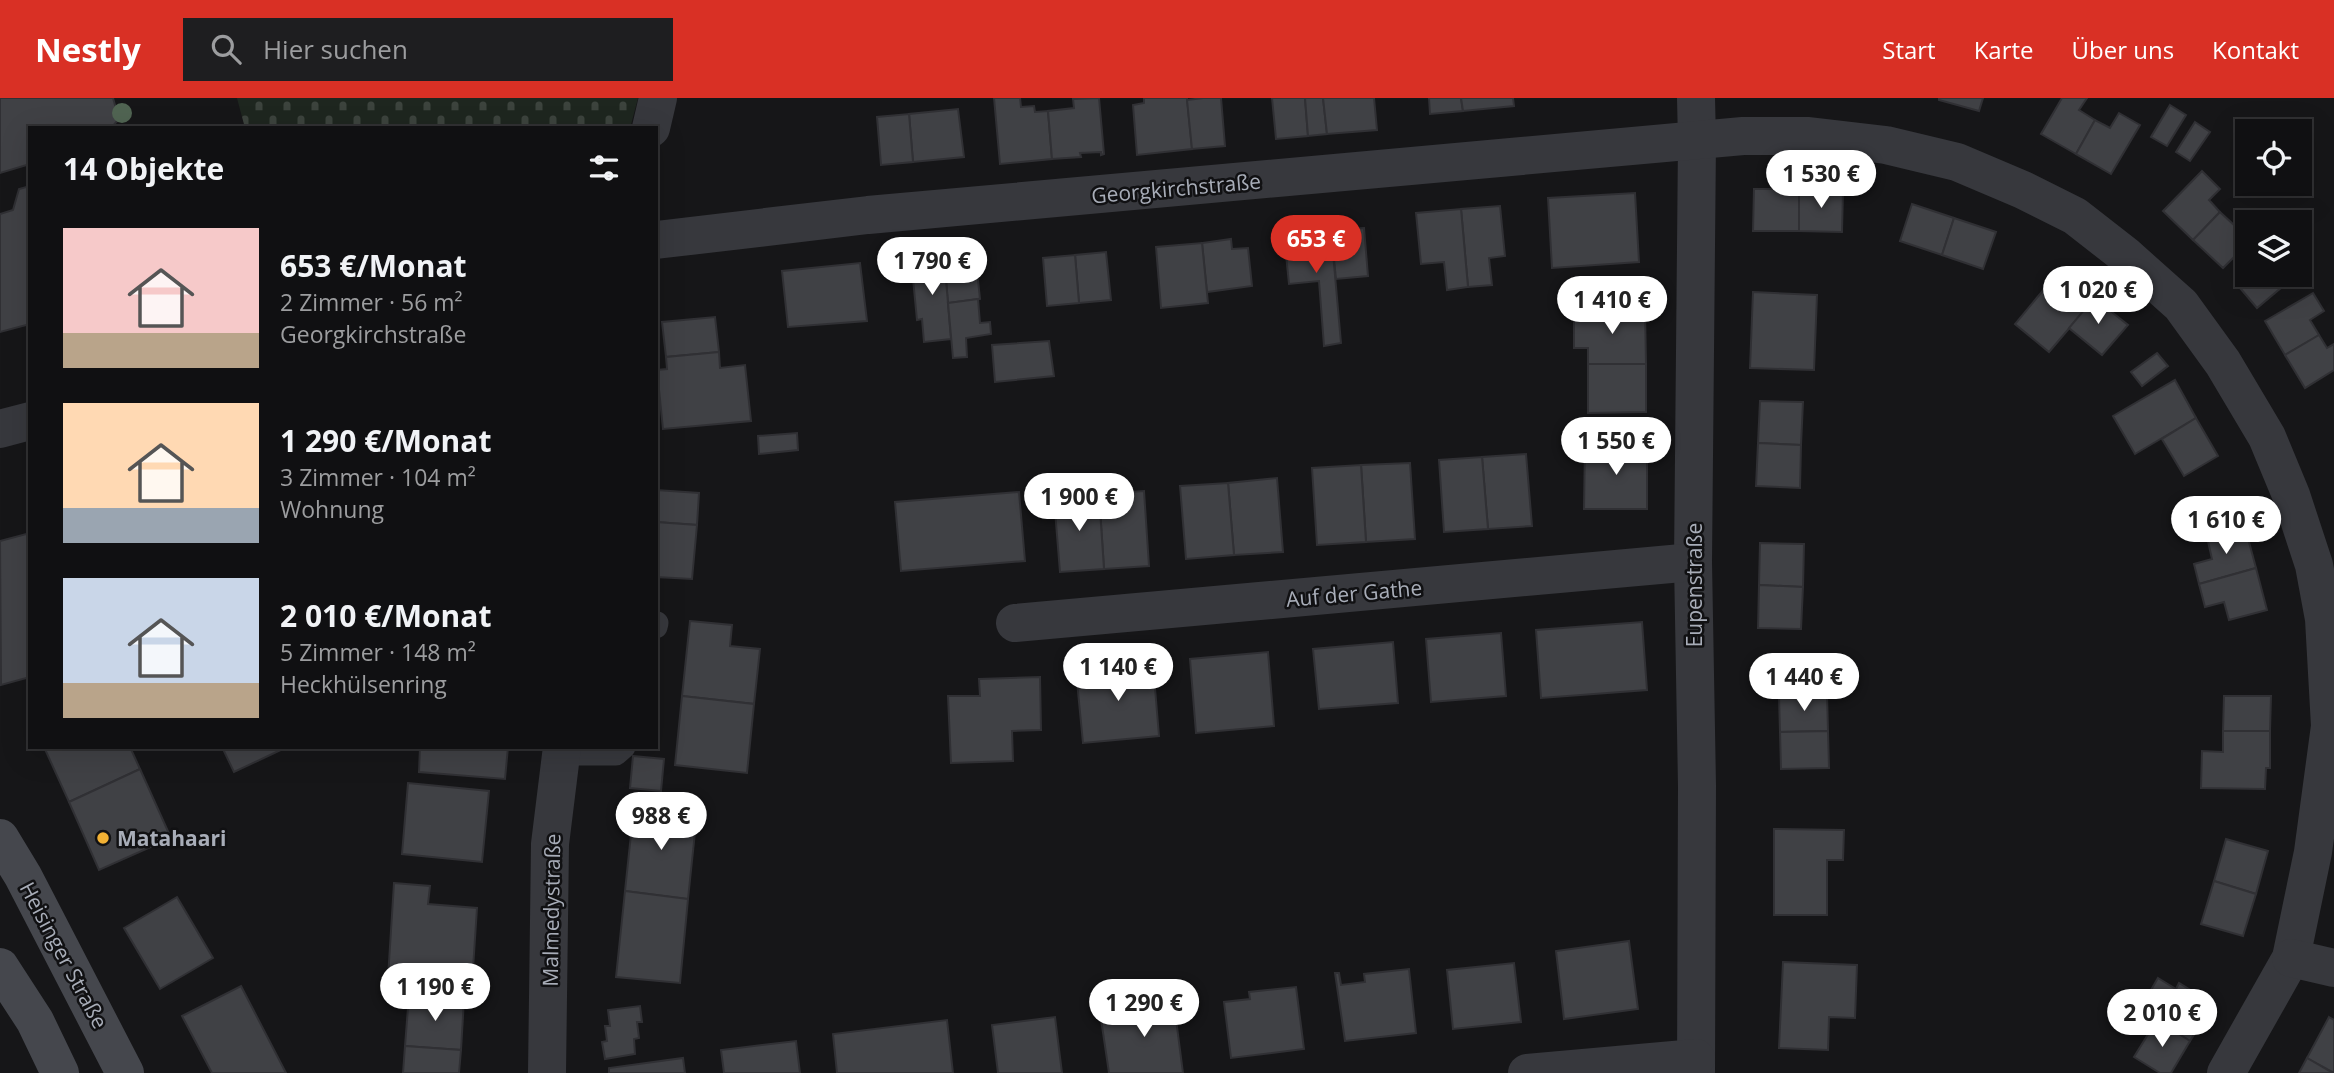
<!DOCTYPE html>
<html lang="de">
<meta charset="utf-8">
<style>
:root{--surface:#101012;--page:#1e1e20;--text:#f1f3f6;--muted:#9c9d9f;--line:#303032;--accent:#d93025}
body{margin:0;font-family:"Open Sans",sans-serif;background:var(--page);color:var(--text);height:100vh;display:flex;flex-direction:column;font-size:26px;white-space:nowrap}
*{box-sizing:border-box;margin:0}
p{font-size:23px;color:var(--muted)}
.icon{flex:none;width:38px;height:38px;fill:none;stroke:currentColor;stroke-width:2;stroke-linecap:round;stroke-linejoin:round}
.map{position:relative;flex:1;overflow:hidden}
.side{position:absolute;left:28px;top:28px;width:630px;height:623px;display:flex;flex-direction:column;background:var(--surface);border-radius:0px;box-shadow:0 7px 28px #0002,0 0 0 2px var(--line)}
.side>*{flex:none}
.tools{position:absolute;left:2235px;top:21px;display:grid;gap:14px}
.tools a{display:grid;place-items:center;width:77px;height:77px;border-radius:0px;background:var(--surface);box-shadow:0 7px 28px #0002,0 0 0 2px var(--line);font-size:35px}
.price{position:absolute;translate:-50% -60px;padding:0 16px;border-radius:24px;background:#fff;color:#222;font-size:23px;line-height:46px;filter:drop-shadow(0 2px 4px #0008)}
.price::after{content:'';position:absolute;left:50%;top:42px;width:21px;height:16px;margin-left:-10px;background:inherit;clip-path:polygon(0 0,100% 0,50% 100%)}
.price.active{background:var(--accent);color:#fff}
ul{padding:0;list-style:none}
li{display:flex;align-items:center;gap:21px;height:175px;padding:0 35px}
li span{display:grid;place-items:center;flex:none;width:196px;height:140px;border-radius:0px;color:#555}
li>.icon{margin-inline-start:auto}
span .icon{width:84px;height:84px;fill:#fffc;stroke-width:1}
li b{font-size:30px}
h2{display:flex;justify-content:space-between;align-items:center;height:84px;padding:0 35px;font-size:30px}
header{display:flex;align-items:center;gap:42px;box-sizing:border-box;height:98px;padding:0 35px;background:var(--accent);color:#fff}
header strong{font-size:33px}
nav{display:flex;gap:38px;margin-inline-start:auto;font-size:24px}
.search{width:490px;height:63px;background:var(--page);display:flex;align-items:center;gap:18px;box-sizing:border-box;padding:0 24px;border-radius:0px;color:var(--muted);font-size:26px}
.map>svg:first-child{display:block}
</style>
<header>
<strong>Nestly</strong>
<div class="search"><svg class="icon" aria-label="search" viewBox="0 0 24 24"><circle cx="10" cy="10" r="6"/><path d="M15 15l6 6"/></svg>Hier suchen</div>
<nav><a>Start</a><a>Karte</a><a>Über uns</a><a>Kontakt</a></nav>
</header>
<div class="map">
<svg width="2334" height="975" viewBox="0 0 2334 975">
<defs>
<pattern id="cemetery-stones" width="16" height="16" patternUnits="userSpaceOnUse" patternTransform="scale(1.75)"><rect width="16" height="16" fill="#1e261f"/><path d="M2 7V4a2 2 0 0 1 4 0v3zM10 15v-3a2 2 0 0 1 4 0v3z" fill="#3c433d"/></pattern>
</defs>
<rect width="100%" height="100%" fill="#161618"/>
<polygon fill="url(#cemetery-stones)" points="237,0 638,0 630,30 245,30"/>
<g fill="#404145" stroke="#303034" stroke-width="2">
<polygon points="0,0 113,0 119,21 111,30 30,30 30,66 0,75"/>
<polygon points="994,0 1020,0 1021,9 1034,8 1035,14 1048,13 1052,61 1000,66"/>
<polygon points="1099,0 1104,56 1101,57 1101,54 1080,55 1081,59 1052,61 1048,13 1074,10 1073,1"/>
<polygon points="1144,0 1187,0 1192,51 1137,57 1133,7 1144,5"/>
<polygon points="1203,0 1221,0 1225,48 1192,51 1187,2"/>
<polygon points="1272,0 1305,0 1308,38 1276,41"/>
<polygon points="1305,0 1323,0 1327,36 1308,38"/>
<polygon points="1323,0 1374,0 1377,32 1327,36"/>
<polygon points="1429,0 1461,0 1463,13 1430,16"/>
<polygon points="1461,0 1513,0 1514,8 1463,13"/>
<polygon points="1939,0 1983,0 1979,13 1939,2"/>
<polygon points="2062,0 2087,0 2079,12 2095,22 2076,56 2041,36"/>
<polygon points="2170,7 2186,17 2167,48 2151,39"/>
<polygon points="958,11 964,59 913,64 909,16"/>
<polygon points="2119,15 2140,27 2111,76 2076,56 2095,22 2110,30"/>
<polygon points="909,16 913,64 881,67 877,19"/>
<polygon points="2195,24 2210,34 2190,63 2176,54"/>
<polygon points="2202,73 2220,91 2209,102 2220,114 2193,142 2163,113"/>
<polygon points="30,88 30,226 0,234 0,116 13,112 19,91"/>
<polygon points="1754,91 1799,91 1799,133 1753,133"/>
<polygon points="1799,91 1843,92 1842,134 1799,133"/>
<polygon points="1635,95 1639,164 1552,170 1548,100"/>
<polygon points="1912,106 1954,120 1942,157 1900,143"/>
<polygon points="1500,108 1505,158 1489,160 1492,187 1468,189 1461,111"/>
<polygon points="1461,111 1468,189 1447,192 1444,164 1421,166 1416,115"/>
<polygon points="2220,114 2234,127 2245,115 2254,124 2247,124 2247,146 2223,170 2193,142"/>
<polygon points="1954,120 1996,134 1983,171 1942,157"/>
<polygon points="1364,130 1368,178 1336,181 1331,132"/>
<polygon points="1331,132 1341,245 1324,248 1319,183 1289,186 1284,137"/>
<polygon points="1231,141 1232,151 1248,150 1252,188 1207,194 1202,145"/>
<polygon points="1202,145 1208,205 1161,210 1156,149"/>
<polygon points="975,154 980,201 948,205 944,158"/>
<polygon points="1106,154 1111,202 1079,205 1075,157"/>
<polygon points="1075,157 1079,205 1047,208 1043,160"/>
<polygon points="944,158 951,241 924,244 922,221 917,222 911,160"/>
<polygon points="860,165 867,223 788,229 782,173"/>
<polygon points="2060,172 2095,200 2049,254 2015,226"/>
<polygon points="2247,174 2247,177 2272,177 2282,189 2257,210 2235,184"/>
<polygon points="1753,194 1817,197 1814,272 1750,270"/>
<polygon points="2313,195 2324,213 2310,222 2319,237 2285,257 2265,223"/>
<polygon points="2094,200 2128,227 2102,257 2069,230"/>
<polygon points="978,201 980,225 990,224 991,236 966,240 967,259 953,260 948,205"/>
<polygon points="1574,212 1645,212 1646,266 1588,266 1588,250 1574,250"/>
<polygon points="715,219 719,254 666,259 662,224"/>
<polygon points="2319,237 2327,250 2334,246 2334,272 2305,290 2285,257"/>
<polygon points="1049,243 1054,278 995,284 992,247"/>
<polygon points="719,254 720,270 745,267 751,323 663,331 657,272 667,271 666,259"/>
<polygon points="2157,255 2168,268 2142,288 2131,274"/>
<polygon points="1588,266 1646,266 1646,314 1588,315"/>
<polygon points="2175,282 2196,320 2135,356 2113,318"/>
<polygon points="1760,303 1803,304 1801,347 1758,345"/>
<polygon points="2196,320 2218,358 2184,378 2162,341"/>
<polygon points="797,335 798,352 759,356 758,338"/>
<polygon points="1758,345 1801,347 1800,390 1756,388"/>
<polygon points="1585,347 1647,348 1647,411 1584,411"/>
<polygon points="1526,356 1532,428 1488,431 1482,359"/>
<polygon points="1482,359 1488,431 1444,434 1439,362"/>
<polygon points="1410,365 1415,441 1366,444 1361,367"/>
<polygon points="1361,367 1366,444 1317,447 1312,370"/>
<polygon points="1277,380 1283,454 1234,457 1228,385"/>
<polygon points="1228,385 1234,457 1186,461 1180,388"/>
<polygon points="656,392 699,395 697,427 656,424"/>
<polygon points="1144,393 1149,468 1104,471 1099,396"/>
<polygon points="1019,394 1025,463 901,473 895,404"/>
<polygon points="1099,396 1104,471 1060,474 1054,400"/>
<polygon points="656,424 697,427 692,481 656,479"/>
<polygon points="2245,429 2256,470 2199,486 2194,466 2212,461 2207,439"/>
<polygon points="30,435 30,579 1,587 0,443"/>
<polygon points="1760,445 1804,446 1803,489 1759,487"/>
<polygon points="2256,470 2267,512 2229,522 2224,504 2205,509 2199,486"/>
<polygon points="1759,487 1803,489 1801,531 1758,530"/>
<polygon points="690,523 732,527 730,548 760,551 754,606 682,598"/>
<polygon points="1642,524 1647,592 1541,600 1536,532"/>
<polygon points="1501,535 1506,598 1431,604 1426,541"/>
<polygon points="1393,544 1398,605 1319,611 1313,551"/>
<polygon points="1268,554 1274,628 1196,635 1190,561"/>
<polygon points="1153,566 1159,638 1083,645 1076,573"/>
<polygon points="1040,579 1041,632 1012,633 1013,663 951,665 948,598 980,598 979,581"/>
<polygon points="1827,596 1828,633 1780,634 1779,598"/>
<polygon points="682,598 754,606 747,675 675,667"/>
<polygon points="2224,598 2271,598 2270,633 2223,633"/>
<polygon points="1828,633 1829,670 1781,671 1780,634"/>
<polygon points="2223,633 2270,633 2270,670 2266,670 2265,691 2201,690 2202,653 2223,654"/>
<polygon points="44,649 130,649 140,671 69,704"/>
<polygon points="222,649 287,649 234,674"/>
<polygon points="420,649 508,649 505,681 419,674"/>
<polygon points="633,658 664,661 661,693 630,690"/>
<polygon points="140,671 171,740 99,772 69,704"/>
<polygon points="408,685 489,693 482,764 402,756"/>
<polygon points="634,708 697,715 688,801 625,793"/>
<polygon points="1774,731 1844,732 1843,762 1827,762 1827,817 1774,817"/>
<polygon points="2226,741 2268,753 2256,796 2214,783"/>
<polygon points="2214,783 2256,796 2243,838 2201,826"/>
<polygon points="394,785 430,788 428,806 477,810 472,886 388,880"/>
<polygon points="625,793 688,801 680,885 616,879"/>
<polygon points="177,799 213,860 160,891 124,830"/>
<polygon points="1629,843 1638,911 1564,921 1556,853"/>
<polygon points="1783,864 1857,867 1855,920 1829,919 1828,952 1779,950"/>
<polygon points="1514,865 1521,924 1453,931 1447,872"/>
<polygon points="1409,871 1416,935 1345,943 1335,875 1339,875 1341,887 1365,884 1364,876"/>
<polygon points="2158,880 2176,891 2179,885 2213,906 2190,943 2140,911"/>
<polygon points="241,888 286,975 212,975 182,918"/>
<polygon points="1296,889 1304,951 1231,960 1224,904 1250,901 1249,894"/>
<polygon points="409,897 464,901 461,952 405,948"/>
<polygon points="1173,898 1183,975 1109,975 1101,921 1134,916 1132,903"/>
<polygon points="640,908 642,924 637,924 639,940 634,941 635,956 605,961 602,944 607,943 605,928 610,928 608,912"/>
<polygon points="1055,919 1062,975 998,975 992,927"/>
<polygon points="2329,919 2334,922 2334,975 2307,960"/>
<polygon points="947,922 953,975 837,975 833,936"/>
<polygon points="2157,922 2190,943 2171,975 2160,975 2134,959"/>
<polygon points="796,943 800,975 724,975 721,952"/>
<polygon points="405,948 461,952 459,975 403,975"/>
<polygon points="683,960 685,975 609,975 609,970"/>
<polygon points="2307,960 2333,975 2299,975"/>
</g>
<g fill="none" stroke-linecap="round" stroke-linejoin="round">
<g stroke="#37383d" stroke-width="23">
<polyline points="656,529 657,525"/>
<polyline points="561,656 616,656 624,649"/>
</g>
<g stroke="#37383d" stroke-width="38">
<polyline points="1696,0 1697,43 1693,464 1697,688 1696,975"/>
<polyline points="656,142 868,117 1743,38 1809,38 1886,47 1957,64 2023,92 2075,118 2125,157 2181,207 2223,265 2267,339 2291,397 2314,467 2324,521 2330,628 2313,754 2291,860 2226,975"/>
<polyline points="0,331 30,323"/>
<polyline points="1015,525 1693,464"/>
<polyline points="2291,860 2334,870"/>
<polyline points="1527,975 1696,960"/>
</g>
<g stroke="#37383d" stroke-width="38">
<polyline points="651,30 658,0"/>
<polyline points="547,975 550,746 562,649"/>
</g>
<g stroke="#45474d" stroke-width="38">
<polyline points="0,740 23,778 125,975"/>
<polyline points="0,869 35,923 60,975"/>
</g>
</g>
<circle fill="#506452" cx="122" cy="15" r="10"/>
<circle fill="#f2b134" stroke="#111113" stroke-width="2.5" cx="103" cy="740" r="7"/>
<g text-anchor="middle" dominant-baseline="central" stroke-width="5" stroke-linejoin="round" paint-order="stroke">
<g font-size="21" fill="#a8adb8" stroke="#111113">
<text transform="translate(1176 90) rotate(-5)">Georgkirchstraße</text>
<text transform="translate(1694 487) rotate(-90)">Eupenstraße</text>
<text transform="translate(1354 495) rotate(-5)">Auf der Gathe</text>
<text transform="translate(551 812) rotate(-89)">Malmedystraße</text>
<text transform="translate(64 857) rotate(62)">Heisinger Straße</text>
</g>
<g font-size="21" font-weight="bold" fill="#a8adb8" stroke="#111113" text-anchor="start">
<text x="117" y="740">Matahaari</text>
</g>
</g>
</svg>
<div class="tools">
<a><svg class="icon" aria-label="locate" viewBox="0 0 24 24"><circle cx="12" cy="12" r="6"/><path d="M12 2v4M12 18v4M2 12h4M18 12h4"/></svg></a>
<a><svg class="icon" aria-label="layers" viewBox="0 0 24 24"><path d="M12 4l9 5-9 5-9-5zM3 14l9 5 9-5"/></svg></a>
</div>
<b class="price" style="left:1821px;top:112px">1 530 €</b>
<b class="price active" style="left:1316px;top:177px">653 €</b>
<b class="price" style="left:932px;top:199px">1 790 €</b>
<b class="price" style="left:2098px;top:228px">1 020 €</b>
<b class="price" style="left:1612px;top:238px">1 410 €</b>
<b class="price" style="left:1616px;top:379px">1 550 €</b>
<b class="price" style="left:1079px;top:435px">1 900 €</b>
<b class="price" style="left:2226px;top:458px">1 610 €</b>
<b class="price" style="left:1118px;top:605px">1 140 €</b>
<b class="price" style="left:1804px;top:615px">1 440 €</b>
<b class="price" style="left:661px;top:754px">988 €</b>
<b class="price" style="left:435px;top:925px">1 190 €</b>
<b class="price" style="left:1144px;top:941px">1 290 €</b>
<b class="price" style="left:2162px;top:951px">2 010 €</b>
<section class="side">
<h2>14 Objekte<svg class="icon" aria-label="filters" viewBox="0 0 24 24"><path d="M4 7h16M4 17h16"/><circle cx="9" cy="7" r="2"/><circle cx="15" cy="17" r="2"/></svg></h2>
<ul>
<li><span style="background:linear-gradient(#f6c9c9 75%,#b9a48a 0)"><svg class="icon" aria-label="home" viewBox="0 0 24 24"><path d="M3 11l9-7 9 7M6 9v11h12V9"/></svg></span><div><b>653 €/Monat</b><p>2 Zimmer · 56 m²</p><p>Georgkirchstraße</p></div></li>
<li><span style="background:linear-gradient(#ffd9b3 75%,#9aa5b1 0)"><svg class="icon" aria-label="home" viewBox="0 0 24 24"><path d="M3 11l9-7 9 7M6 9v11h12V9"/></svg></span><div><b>1 290 €/Monat</b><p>3 Zimmer · 104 m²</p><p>Wohnung</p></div></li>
<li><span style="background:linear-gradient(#c9d6e8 75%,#b9a48a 0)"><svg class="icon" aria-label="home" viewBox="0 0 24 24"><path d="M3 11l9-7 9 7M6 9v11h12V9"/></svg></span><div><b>2 010 €/Monat</b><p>5 Zimmer · 148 m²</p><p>Heckhülsenring</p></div></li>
</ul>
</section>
</div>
